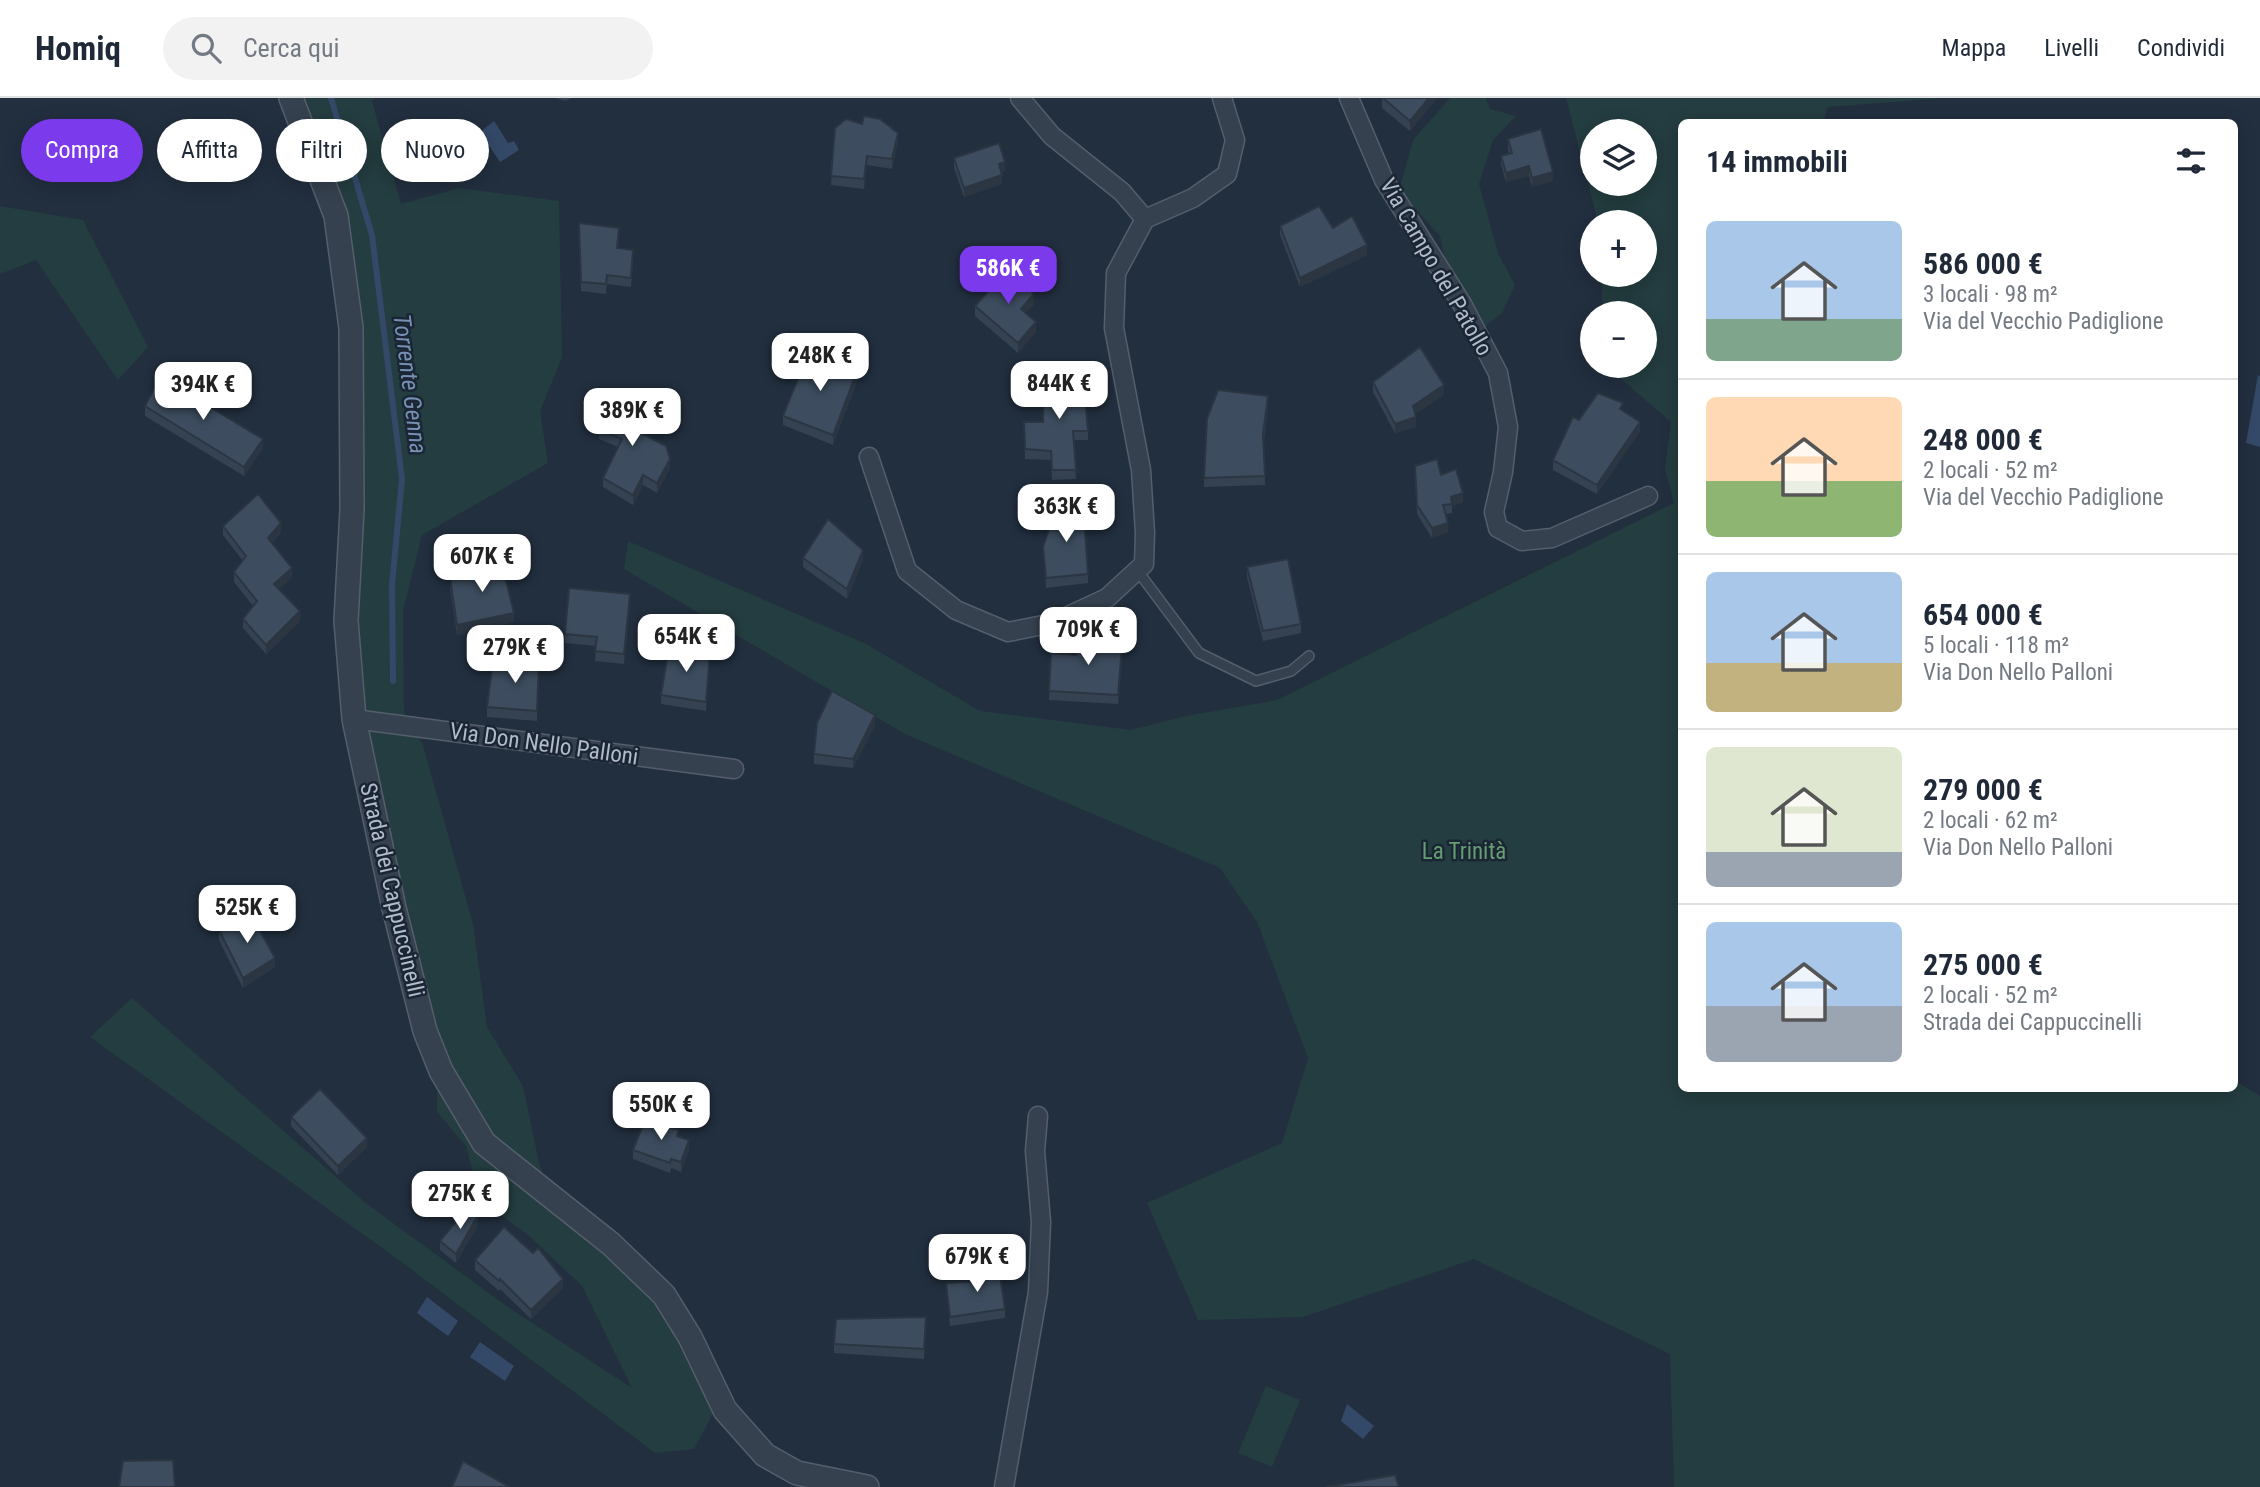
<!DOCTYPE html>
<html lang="it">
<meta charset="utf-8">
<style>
:root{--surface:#fff;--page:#f2f2f3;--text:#1f2937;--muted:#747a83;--line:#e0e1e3;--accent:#7c3aed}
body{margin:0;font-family:"Roboto Condensed",sans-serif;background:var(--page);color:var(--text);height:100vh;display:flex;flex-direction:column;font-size:26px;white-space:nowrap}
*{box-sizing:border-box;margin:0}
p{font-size:23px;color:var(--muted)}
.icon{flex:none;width:38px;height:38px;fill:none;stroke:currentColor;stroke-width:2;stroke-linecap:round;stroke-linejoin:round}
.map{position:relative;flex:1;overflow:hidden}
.panel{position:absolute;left:1678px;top:21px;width:560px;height:973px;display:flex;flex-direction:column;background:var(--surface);border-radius:10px;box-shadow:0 4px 18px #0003}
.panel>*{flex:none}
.top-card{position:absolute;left:21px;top:21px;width:665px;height:63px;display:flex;gap:14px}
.fabs{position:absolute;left:1580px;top:21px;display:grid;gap:14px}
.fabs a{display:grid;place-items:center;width:77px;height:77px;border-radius:50%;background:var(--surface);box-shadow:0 4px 18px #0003;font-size:35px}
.price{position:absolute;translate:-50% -60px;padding:0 16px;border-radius:14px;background:#fff;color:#222;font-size:23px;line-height:46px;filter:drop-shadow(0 2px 4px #0008)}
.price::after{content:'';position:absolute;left:50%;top:42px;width:21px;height:16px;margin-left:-10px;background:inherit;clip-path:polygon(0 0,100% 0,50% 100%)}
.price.on{background:var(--accent);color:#fff}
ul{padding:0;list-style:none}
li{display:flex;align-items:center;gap:21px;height:175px;padding:0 28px}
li+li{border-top:2px solid var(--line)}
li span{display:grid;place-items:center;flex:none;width:196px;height:140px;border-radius:10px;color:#555}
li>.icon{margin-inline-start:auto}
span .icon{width:84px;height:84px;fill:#fffc;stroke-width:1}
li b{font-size:30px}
h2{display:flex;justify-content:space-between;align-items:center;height:84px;padding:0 28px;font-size:30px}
.chip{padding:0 24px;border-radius:32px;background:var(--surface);box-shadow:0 4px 18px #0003;font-size:24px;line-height:63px}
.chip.on{background:var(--accent);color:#fff}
header{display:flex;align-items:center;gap:42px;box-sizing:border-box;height:98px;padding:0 35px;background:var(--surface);border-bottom:2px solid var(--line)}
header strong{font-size:33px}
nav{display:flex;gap:38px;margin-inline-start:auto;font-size:24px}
.search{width:490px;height:63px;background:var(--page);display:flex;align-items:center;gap:18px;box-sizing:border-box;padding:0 24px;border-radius:38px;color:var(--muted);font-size:26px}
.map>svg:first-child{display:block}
</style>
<header>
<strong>Homiq</strong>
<div class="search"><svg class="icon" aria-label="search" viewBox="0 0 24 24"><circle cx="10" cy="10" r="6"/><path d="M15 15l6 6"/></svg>Cerca qui</div>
<nav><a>Mappa</a><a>Livelli</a><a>Condividi</a></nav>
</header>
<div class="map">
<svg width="2260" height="1389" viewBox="0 0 2260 1389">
<rect width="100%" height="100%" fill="#222f3f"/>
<g fill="#243d40" fill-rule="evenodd">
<polygon points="291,0 375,0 372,3 401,106 459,90 559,103 562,259 540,313 548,365 422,437 403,513 404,614 423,647 473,826 487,929 523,988 539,1065 551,1099 690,1239 713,1316 694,1351 655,1355 403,1165 90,939 132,900 367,1106 505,1207 632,1290 582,1188 528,1137 480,1102 466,1048 437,1014 438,966 354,621 336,118"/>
<polygon points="1450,0 1486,0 1490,11 1516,18 1493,42 1479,86 1498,155 1515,187 1502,215 1477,235 1451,189 1440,138 1399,93 1413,42"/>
<path d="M1566,0H1944L1828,9L1823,24H1682V990H2235V983L2260,998V1389H1674L1670,1256L1474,1161L1303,1219L1198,1222L1147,1105L1282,1045L1308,960L1257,824L1220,770L905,636L624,471L628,443L866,546L980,613L1131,632L1186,618L1277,602L1674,405L1665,371L1671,324L1606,268H1645V215H1603L1601,177H1645V124H1598ZM1592,33H1645V86H1592Z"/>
<polygon points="0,108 83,122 148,249 118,282 36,162 0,176"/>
<polygon points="1266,1288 1300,1302 1272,1369 1238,1355"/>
</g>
<g fill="#344968">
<polygon points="494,23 508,45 514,43 519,52 500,64 480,34"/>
<polygon points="2258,277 2260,278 2260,349 2246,345"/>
<polygon points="427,1199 458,1223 448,1238 417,1215"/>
<polygon points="480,1244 514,1268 505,1283 470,1259"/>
<polygon points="1347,1306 1374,1328 1363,1341 1341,1323"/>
</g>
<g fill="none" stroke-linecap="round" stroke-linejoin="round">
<polyline stroke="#344968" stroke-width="6" points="331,0 372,137 402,381 392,487 393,583"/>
<g stroke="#545e6d" stroke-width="12">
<polyline id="service" points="1137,472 1199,555 1256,583 1291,573 1309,558"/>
</g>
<g stroke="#545e6d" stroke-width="21">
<g id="minor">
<polyline points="1020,0 1052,38 1122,94 1145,121 1193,100 1227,76 1235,42 1222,0"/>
<polyline points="1349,0 1384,82 1462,206 1498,275 1508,329 1503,374 1494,414 1498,430 1522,443 1552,440 1648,398"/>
<polyline points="869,359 907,473 956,512 1008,534 1053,525 1107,500 1144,466 1145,435 1141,372 1114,230 1116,175 1145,121"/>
<polyline points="354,621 734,671"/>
<polyline points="1004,1389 1038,1194 1041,1124 1035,1053 1038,1018"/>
</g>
</g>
<g stroke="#545e6d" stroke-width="26">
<polyline id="tertiary" points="291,0 336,118 351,230 352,411 346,523 354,621 394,810 425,933 441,973 484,1045 611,1146 664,1197 690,1239 725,1312 765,1357 797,1375 867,1389"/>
</g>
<use href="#service" stroke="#36414f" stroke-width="9"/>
<use href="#minor" stroke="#36414f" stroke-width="18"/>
<use href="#tertiary" stroke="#36414f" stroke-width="23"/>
</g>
<g fill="#344252">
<polygon points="555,0 572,0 565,3"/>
<polygon points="1437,0 1410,33 1382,10 1382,1"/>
<polygon points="835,30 898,44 892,71 867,67 864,91 831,87"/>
<polygon points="1508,41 1553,83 1532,89 1529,78 1506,84 1501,67 1501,58 1509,55 1508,50"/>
<polygon points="954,60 1005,73 1001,74 1002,86 964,99 954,70"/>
<polygon points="579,125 619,139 618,150 633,161 631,189 607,186 606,196 581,193"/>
<polygon points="1280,128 1333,130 1367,157 1300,189 1280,137"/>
<polygon points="1034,206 1026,215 1036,234 1018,255 975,218 975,208"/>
<polygon points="857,283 833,347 783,327 783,318"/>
<polygon points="1373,284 1444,297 1415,316 1416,329 1395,335 1373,294"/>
<polygon points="145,308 263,350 244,378 145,318"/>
<polygon points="1268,308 1264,343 1265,387 1204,389 1204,380"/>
<polygon points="1623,312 1640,333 1597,396 1553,372 1553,362 1579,322"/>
<polygon points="1024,324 1088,333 1088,342 1073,342 1076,381 1052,382 1051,362 1025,361"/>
<polygon points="648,327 644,336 670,370 657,395 643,387 633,407 603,389 603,380 618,349 599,341 599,332"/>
<polygon points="1415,368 1441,377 1463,404 1452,408 1452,415 1446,416 1448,434 1432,440 1417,416"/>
<polygon points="223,428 281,435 272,445 292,479 279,491 300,523 266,556 243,530 243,521 253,508 234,484 234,474 243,463 223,437"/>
<polygon points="1043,449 1088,476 1088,485 1046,490"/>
<polygon points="803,460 863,461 847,501 803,469"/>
<polygon points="1247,469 1301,526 1301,535 1263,543 1247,479"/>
<polygon points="450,480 514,524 457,537 450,490"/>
<polygon points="630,506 624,566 595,563 596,548 565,545 565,536"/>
<polygon points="1051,555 1122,559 1118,606 1049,602"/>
<polygon points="710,564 706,613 661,606 661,597"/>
<polygon points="539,565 537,623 487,619 487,609"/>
<polygon points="875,627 853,670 814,666 814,656"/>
<polygon points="219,832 275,869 243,890 219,842"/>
<polygon points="291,1019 367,1049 338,1077 291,1028"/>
<polygon points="679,1039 689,1052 681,1074 671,1070 670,1075 633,1061 633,1052"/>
<polygon points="478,1127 456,1165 440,1152 440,1143"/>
<polygon points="475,1162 563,1190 531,1221 500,1191 499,1193 475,1172"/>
<polygon points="946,1185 1005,1211 1005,1220 950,1228"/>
<polygon points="926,1219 924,1261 834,1255 834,1246"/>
</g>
<g fill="#2b3642">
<polygon points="1429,0 1437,0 1410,33 1410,23"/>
<polygon points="898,35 898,44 892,71 892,61"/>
<polygon points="867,58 867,67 864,91 864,81"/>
<polygon points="1005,64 1005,73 999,75 999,66"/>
<polygon points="1529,68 1529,78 1506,84 1506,75"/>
<polygon points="1553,74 1553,83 1532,89 1532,80"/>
<polygon points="1002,77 1002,86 964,99 964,90"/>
<polygon points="1367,147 1367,157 1300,189 1300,180"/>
<polygon points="1034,196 1034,206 1021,221 1021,211"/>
<polygon points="1036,224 1036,234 1018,255 1018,245"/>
<polygon points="857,273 857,283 833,347 833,337"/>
<polygon points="1444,287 1444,297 1413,317 1413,308"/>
<polygon points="1268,298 1268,308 1263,345 1263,336"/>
<polygon points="648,318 648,327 641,344 641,335"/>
<polygon points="1416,319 1416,329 1395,335 1395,326"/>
<polygon points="1640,324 1640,333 1597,396 1597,387"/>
<polygon points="263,341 263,350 244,378 244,369"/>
<polygon points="670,361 670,370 657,395 657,385"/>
<polygon points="643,377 643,387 633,407 633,397"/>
<polygon points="1463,395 1463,404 1452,408 1451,399"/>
<polygon points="281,425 281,435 268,449 268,440"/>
<polygon points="1448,425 1448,434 1432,440 1432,430"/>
<polygon points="863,452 863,461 847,501 847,491"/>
<polygon points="292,470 292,479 274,496 274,486"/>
<polygon points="630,496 630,506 624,566 624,556"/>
<polygon points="300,513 300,523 266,556 266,547"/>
<polygon points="514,515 514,524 457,537 457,527"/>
<polygon points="710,555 710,564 706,613 706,604"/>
<polygon points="875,617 875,627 853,670 853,661"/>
<polygon points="275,860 275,869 243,890 243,880"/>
<polygon points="367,1040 367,1049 338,1077 338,1068"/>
<polygon points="689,1042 689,1052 681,1074 681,1064"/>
<polygon points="478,1117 478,1127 456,1165 456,1156"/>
<polygon points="563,1181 563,1190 531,1221 531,1212"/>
</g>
<g fill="#3d4d5f" stroke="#2b3642" stroke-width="2">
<polygon points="1383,0 1429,0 1410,23"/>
<polygon points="864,18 880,21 898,35 892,61 867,58 864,81 831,78 835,30 846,21 862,26"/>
<polygon points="1541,31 1553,74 1532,80 1529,68 1506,75 1501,58 1512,55 1508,41"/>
<polygon points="999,45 1005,64 999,66 1002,77 964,90 954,60"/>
<polygon points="1319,108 1333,130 1352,118 1367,147 1300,180 1280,128"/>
<polygon points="579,125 619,130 617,150 633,152 631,180 607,177 606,186 581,184"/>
<polygon points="1007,172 1034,196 1021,211 1036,224 1018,245 975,208"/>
<polygon points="1420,249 1444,287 1413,308 1416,319 1395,326 1373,284"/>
<polygon points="810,251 857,273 833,337 783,318"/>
<polygon points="1083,278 1088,333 1073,333 1076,372 1052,372 1051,353 1025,351 1024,324 1043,324 1044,280"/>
<polygon points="160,279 263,341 244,369 145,308"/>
<polygon points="1218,292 1268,298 1263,336 1265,378 1204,380 1207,321"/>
<polygon points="1598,295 1623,305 1620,311 1640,324 1597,387 1553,362 1573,319 1579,322"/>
<polygon points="613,298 648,318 641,335 666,348 670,361 657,385 643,377 633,397 603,380 622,341 599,332"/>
<polygon points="1437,361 1441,377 1456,371 1463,395 1451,399 1452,406 1443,407 1448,425 1432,430 1417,407 1415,368"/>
<polygon points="258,396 281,425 268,440 292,470 274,486 300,513 266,547 243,521 257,503 234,474 246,458 223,428"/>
<polygon points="1083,405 1088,476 1046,480 1043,449 1056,411"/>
<polygon points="828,421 863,452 847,491 803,460"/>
<polygon points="1288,461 1301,526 1263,533 1247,469"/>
<polygon points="501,462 514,515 457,527 450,480 480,473 481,464"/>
<polygon points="569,490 630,496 624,556 595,553 597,539 565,536"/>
<polygon points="1082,527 1122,549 1118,597 1049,593 1051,555 1076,557"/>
<polygon points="669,548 710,555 706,604 661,597"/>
<polygon points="507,557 539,565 537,613 487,609 492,570 504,572"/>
<polygon points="832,593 875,617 853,661 814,656 817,625"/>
<polygon points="250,815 275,860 243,880 219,832"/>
<polygon points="320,991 367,1040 338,1068 291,1019"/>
<polygon points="645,1022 679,1032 677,1038 689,1042 681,1064 671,1061 670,1065 633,1052"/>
<polygon points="468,1109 478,1117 456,1156 440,1143"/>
<polygon points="504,1129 533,1155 538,1150 563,1181 531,1212 500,1181 499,1183 475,1162"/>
<polygon points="979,1169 999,1170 1005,1211 950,1219 946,1185 979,1183"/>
<polygon points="926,1219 924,1251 834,1246 836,1221"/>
<polygon points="173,1362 175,1389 119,1389 123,1363"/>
<polygon points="463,1363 510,1389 452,1389"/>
<polygon points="1395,1377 1399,1389 1326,1389"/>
</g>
<g text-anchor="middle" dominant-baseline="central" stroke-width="5" stroke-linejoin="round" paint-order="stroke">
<g font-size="23" fill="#b2bbca" stroke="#1b2634">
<text transform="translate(1436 169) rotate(60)">Via Campo del Patollo</text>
<text transform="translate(544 646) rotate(8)">Via Don Nello Palloni</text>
<text transform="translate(392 792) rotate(77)">Strada dei Cappuccinelli</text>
</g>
<g font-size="23" fill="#679d73" stroke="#1b2634">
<text x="1464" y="753">La Trinità</text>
</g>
<g font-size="24" font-style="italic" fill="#7791b4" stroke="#1b2634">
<text transform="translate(410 286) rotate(83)">Torrente Genna</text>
</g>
</g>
</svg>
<div class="fabs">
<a><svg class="icon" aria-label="layers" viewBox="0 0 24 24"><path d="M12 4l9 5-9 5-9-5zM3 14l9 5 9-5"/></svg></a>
<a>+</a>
<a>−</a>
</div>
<b class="price on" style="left:1008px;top:208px">586K €</b>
<b class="price" style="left:820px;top:295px">248K €</b>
<b class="price" style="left:1059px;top:323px">844K €</b>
<b class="price" style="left:203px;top:324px">394K €</b>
<b class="price" style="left:632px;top:350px">389K €</b>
<b class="price" style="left:1066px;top:446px">363K €</b>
<b class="price" style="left:482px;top:496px">607K €</b>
<b class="price" style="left:1088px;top:569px">709K €</b>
<b class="price" style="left:686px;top:576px">654K €</b>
<b class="price" style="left:515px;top:587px">279K €</b>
<b class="price" style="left:247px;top:847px">525K €</b>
<b class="price" style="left:661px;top:1044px">550K €</b>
<b class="price" style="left:460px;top:1133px">275K €</b>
<b class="price" style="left:977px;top:1196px">679K €</b>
<div class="top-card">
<a class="chip on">Compra</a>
<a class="chip">Affitta</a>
<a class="chip">Filtri</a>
<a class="chip">Nuovo</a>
</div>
<section class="panel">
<h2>14 immobili<svg class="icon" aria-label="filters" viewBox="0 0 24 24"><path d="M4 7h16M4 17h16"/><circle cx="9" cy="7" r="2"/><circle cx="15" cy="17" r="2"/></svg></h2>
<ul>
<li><span style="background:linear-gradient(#a9c7e8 70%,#7fa58c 0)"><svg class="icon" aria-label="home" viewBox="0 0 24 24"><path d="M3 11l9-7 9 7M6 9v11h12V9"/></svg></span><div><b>586 000 €</b><p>3 locali · 98 m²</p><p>Via del Vecchio Padiglione</p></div></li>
<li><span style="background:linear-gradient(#ffd9b3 60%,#8fb573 0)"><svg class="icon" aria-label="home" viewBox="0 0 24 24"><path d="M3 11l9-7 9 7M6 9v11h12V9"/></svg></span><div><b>248 000 €</b><p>2 locali · 52 m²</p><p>Via del Vecchio Padiglione</p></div></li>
<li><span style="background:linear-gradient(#a9c7e8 65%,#c2b280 0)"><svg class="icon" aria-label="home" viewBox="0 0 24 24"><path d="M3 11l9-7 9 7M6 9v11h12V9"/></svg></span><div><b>654 000 €</b><p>5 locali · 118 m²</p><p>Via Don Nello Palloni</p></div></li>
<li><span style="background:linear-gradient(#dfe7d0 75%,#9aa5b1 0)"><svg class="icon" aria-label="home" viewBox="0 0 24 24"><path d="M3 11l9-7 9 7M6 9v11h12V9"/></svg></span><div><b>279 000 €</b><p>2 locali · 62 m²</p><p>Via Don Nello Palloni</p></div></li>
<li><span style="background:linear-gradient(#a9c7e8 60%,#9aa5b1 0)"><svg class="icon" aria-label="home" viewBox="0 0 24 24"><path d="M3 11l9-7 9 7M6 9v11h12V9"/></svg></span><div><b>275 000 €</b><p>2 locali · 52 m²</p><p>Strada dei Cappuccinelli</p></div></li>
</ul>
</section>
</div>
